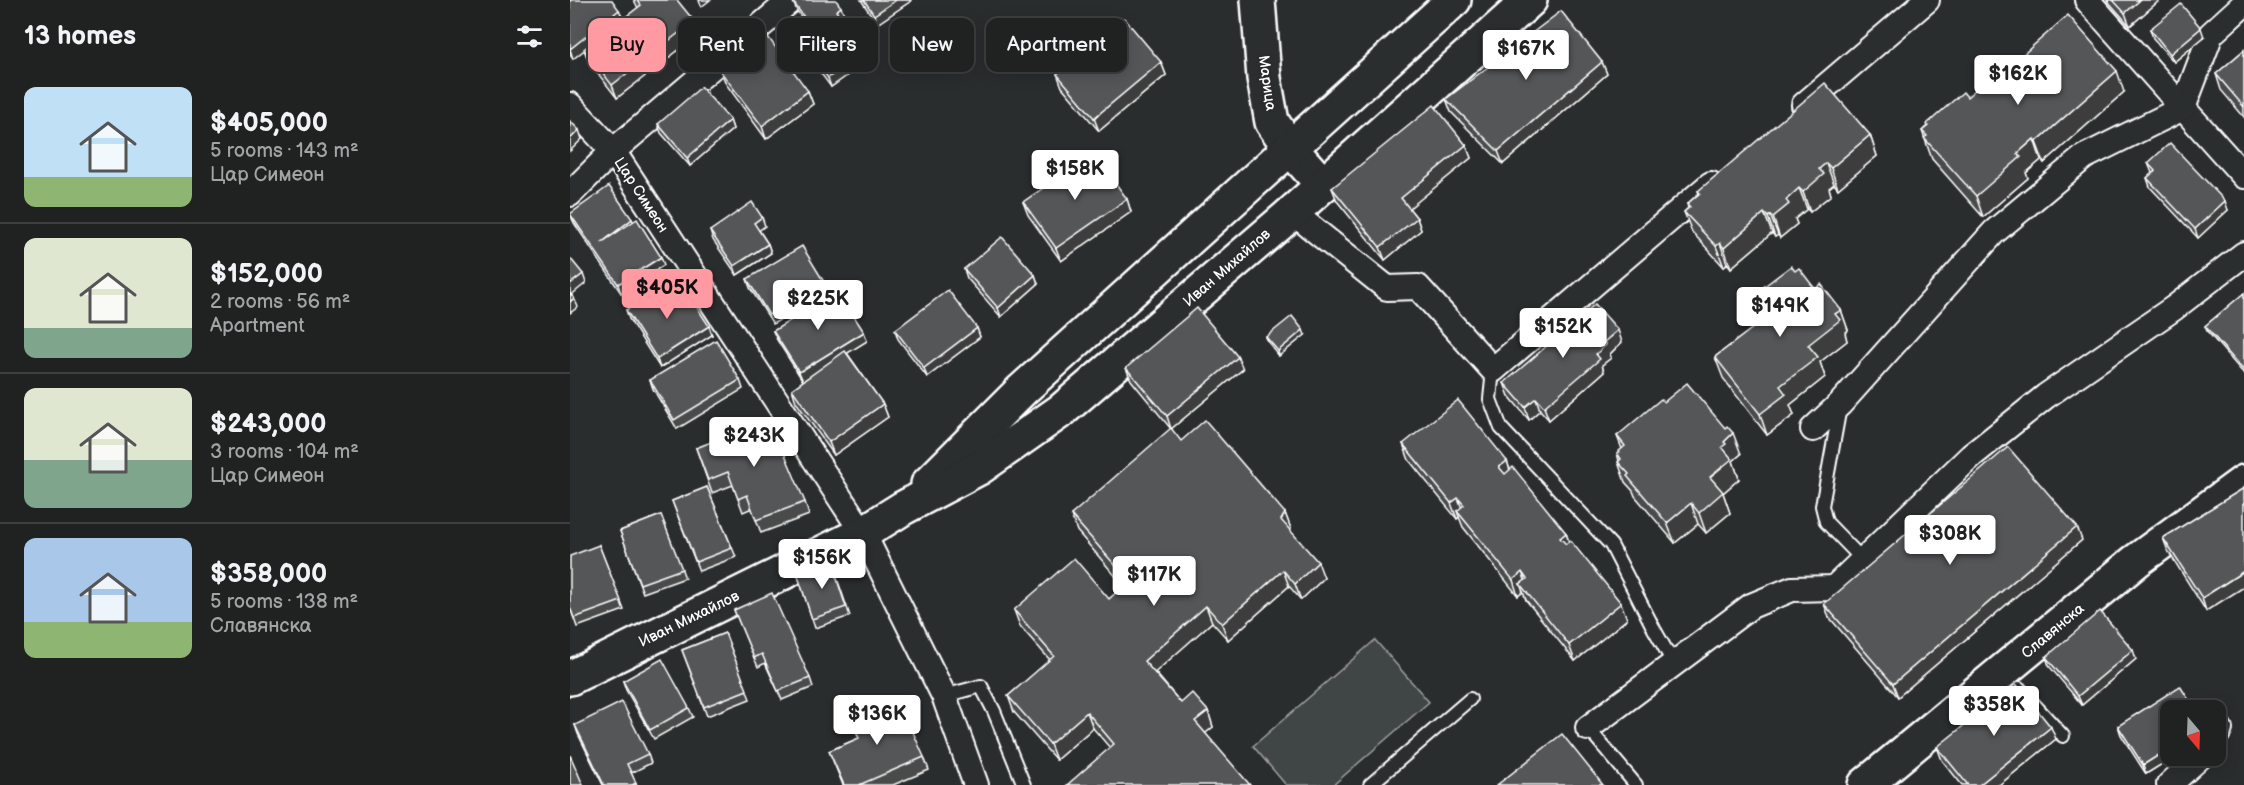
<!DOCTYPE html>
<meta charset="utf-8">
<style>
:root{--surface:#202222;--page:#282a2a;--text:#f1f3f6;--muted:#a2a4a5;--line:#3d3f40;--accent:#ff9aa2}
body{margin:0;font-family:"Balsamiq Sans",sans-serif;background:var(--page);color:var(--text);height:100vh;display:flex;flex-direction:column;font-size:22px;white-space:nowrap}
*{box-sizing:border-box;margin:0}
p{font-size:20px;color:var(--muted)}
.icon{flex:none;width:33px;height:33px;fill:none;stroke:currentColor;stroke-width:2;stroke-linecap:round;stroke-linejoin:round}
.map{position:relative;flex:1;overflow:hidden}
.drawer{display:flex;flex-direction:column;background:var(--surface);width:570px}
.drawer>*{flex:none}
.guide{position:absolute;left:18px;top:18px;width:570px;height:54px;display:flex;gap:12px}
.needle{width:39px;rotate:161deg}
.controls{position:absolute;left:1590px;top:700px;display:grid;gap:12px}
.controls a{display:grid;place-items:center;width:66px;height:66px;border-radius:12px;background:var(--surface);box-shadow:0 3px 15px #0003,0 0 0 2px var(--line);font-size:30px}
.price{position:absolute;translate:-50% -51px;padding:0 14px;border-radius:6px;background:#fff;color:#222;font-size:20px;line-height:39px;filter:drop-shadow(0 2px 3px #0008)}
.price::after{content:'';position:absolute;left:50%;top:36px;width:18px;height:14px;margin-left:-9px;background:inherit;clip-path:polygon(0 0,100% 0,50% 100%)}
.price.active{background:var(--accent);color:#111}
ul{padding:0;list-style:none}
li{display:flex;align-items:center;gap:18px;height:150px;padding:0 24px}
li+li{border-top:2px solid var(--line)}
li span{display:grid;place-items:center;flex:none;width:168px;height:120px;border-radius:12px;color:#555}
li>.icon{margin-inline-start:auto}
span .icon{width:72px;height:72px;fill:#fffc;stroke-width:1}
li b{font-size:26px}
h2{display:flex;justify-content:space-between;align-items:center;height:72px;padding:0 24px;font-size:26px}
.chip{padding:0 21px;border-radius:12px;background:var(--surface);box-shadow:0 3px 15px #0003,0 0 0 2px var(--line);font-size:21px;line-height:54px}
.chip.active{background:var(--accent);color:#111}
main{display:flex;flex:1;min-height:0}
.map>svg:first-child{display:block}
</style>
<main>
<section class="drawer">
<h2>13 homes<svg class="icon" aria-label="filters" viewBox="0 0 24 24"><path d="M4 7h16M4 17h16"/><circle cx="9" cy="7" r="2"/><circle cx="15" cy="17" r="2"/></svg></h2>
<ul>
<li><span style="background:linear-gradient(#bfe0f5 75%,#8fb573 0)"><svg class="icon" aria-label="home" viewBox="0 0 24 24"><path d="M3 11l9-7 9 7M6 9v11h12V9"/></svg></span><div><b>$405,000</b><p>5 rooms · 143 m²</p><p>Цар Симеон</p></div></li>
<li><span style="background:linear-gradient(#dfe7d0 75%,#7fa58c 0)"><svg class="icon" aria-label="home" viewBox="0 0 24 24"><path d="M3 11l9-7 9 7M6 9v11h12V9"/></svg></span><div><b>$152,000</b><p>2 rooms · 56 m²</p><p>Apartment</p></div></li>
<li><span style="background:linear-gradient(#dfe7d0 60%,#7fa58c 0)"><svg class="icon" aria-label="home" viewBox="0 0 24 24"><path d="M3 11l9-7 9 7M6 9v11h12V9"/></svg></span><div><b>$243,000</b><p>3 rooms · 104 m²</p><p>Цар Симеон</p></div></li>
<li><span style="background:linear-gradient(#a9c7e8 70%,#8fb573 0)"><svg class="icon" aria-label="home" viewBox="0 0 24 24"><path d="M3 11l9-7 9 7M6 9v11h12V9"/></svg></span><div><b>$358,000</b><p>5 rooms · 138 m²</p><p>Славянска</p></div></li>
</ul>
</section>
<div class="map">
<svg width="1674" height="785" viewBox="0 0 1674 785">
<rect width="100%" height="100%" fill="#2a2d2e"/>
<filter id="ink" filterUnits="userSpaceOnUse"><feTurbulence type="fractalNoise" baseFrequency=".0167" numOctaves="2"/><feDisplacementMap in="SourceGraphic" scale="12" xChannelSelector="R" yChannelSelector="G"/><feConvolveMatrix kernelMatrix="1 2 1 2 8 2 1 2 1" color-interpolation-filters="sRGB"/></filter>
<g filter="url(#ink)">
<polygon fill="#414445" stroke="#a0a2a2" stroke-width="1.5" points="805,640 859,702 763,785 716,785 683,746"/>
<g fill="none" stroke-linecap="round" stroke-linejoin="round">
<g stroke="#fff" stroke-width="16">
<g id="lane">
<polyline points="923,370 920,399 931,428 1041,545 1084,629 1100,657 1101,665"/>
<polyline points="1270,407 1252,506 1256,522 1293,560"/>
<polyline points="1449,688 1493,736"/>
<polyline points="374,696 411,686 424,711 454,785"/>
<polyline points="1018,728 1066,785"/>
<polyline points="800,785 900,699"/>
</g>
</g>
<g stroke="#fff" stroke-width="28">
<g id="street">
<polyline points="1674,4 1641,34 1613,108 1674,176"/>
<polyline points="0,105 43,151 293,533 374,696 406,785"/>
<polyline points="1234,105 1357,0"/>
<polyline points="0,194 43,151 221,0"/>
<polyline points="722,212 817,288 848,287 923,370 1141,184"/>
<polyline points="1243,429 1270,404 1424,232 1514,157 1613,108 1517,0"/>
<polyline points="1018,728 1181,606 1222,589 1264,588 1401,456 1476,396 1604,308 1674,254"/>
<polyline points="1646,736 1650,729"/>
<polyline points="1599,785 1631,756"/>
</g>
</g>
<g stroke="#fff" stroke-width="38">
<g id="secondary">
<polyline points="688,0 694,78 702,122 720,148 753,185"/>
<polyline points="358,484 452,390 884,0"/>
<polyline points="0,678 293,533 333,508 409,468 492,410 716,218 960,0"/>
<polyline points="1295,785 1566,561 1674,482"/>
</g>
</g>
<use href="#lane" stroke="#2a2d2e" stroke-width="12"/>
<use href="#street" stroke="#2a2d2e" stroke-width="24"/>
<use href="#secondary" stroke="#2a2d2e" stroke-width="33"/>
</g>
<g fill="#494b4c" stroke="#fff" stroke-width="1.5">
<polygon points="0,0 53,19 32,36 68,8 64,0 107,0 129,34 47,98 19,62 14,50 3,59 0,55"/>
<polygon points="291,0 340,0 341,1 307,24"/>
<polygon points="1537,0 1590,0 1560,26"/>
<polygon points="223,2 275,16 272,18 299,60 261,87 228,43 225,34 237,25 227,11"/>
<polygon points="1580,29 1634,37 1604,62 1583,38"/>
<polygon points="1674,50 1674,117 1651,90 1646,74"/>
<polygon points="591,62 596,75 529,131 492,87 487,74"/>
<polygon points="1032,62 1037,74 933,164 881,112 876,99"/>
<polygon points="151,72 238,91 243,104 196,139 156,84"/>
<polygon points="1415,88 1554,92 1474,163 1471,160 1456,173 1458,178 1413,217 1362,159 1352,131 1357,126 1357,124 1397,97"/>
<polygon points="160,120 163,129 120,166 91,133 88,124"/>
<polygon points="1300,135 1307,156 1268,189 1264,184 1259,188 1261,195 1240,212 1237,209 1225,219 1227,224 1210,238 1208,235 1205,237 1202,233 1161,268 1157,263 1154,267 1122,232 1114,212 1118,208 1117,204 1129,193 1128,191"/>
<polygon points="896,145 901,158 839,208 847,218 851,230 815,260 767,201 762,188"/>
<polygon points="1578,163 1658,210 1628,238 1580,187 1577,178 1582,173"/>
<polygon points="557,199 561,212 491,261 458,215 453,202"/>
<polygon points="0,214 64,222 94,265 51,293 4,223"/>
<polygon points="195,226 189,230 198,244 201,253 167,275 143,240 140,231"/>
<polygon points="394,269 465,275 468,284 431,317 397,278"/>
<polygon points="1225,271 1271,310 1278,330 1275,333 1277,341 1250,362 1255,377 1220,405 1224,415 1197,435 1153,378 1145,357 1189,324 1182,306 1195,296 1192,288"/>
<polygon points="177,279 254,282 257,291 203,324 180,288"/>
<polygon points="1674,293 1674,374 1637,331 1635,326"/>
<polygon points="98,296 142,335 90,368 59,319 56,310"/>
<polygon points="407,328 410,337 357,377 328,339 325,330"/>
<polygon points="203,331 294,332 297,341 277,353 313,404 318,417 264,455 226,402 222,389 233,381 207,340"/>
<polygon points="735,335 709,356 698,342 696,337"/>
<polygon points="1052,342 1040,354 1041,358 1032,365 1034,372 979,420 970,410 959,420 939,396 934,383"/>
<polygon points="556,368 673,369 601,429 561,380"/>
<polygon points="80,380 170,380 173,389 107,429 83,389"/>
<polygon points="1094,402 1171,454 1163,461 1169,479 1153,493 1160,513 1136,533 1128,524 1105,543 1065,496 1063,491 1055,482 1048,462 1049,461 1047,453 1052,449 1047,436"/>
<polygon points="611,441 715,513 721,529 720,531 754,578 731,600 719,586 658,640 642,622 585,672 611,703 638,711 643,727 635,733 540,748 523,728 486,760 444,712 438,696 480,660 450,626 444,610 539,599 554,586 507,531 501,515"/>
<polygon points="833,444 937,461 940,470 996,533 999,542 1057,619 1005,661 956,600 953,592 948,596 893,527 889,517 887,519 839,460"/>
<polygon points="126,448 235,502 239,515 191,533 182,508 173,512 163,485 142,493"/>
<polygon points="137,487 166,557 129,571 102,501"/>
<polygon points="1674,488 1636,611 1598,551 1593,538"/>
<polygon points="91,515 115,578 73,593 50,531"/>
<polygon points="1512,540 1328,697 1259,617 1254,604"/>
<polygon points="29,545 54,610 7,627 0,607"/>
<polygon points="261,561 280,616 245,628 227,573"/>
<polygon points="164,610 240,678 243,687 212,700 195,663 188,667"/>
<polygon points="155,633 180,699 137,716 112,650"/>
<polygon points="1476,657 1566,659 1512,705 1479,666"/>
<polygon points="53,681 119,708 123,717 84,739 56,690"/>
<polygon points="282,720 354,757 359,770 323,785 273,785 259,751 289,738"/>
<polygon points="5,725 78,754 81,763 61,773 67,785 33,785 8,734"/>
<polygon points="1548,726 1600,756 1605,756 1576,774 1551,735"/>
<polygon points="1486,739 1429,785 1392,785 1372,760 1367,747"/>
</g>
<g fill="#3c3d3e" stroke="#fff" stroke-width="1.5">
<polygon points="129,0 140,0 131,7"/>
<polygon points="326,0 340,0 341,1 307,24 304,15"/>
<polygon points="1570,0 1590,0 1560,26 1555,13"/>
<polygon points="271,7 275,16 269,20 266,11"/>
<polygon points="49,10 53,19 3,59 0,49"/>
<polygon points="124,21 129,34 47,98 42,85"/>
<polygon points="1631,28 1634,37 1604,62 1600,54"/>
<polygon points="296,51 299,60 261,87 258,78"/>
<polygon points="591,62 596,75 529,131 524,118"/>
<polygon points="1032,62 1037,74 933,164 928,151"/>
<polygon points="1547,71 1554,92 1474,163 1466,142"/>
<polygon points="238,91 243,104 196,139 192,126"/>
<polygon points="160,120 163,129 120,166 117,158"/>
<polygon points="9,130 12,139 0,151 0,139"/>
<polygon points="1300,135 1307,156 1268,189 1261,168"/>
<polygon points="1464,139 1471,160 1456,173 1458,178 1413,217 1406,196 1447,154"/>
<polygon points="896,145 901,158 836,211 831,198"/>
<polygon points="1256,163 1264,184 1259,188 1261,195 1240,212 1233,192 1249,169"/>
<polygon points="1229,188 1237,209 1225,219 1227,224 1210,238 1203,217 1216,200"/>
<polygon points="557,199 561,212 491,261 486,248"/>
<polygon points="1655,201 1658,210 1628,238 1625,229"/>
<polygon points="1194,213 1202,233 1161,268 1154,248"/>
<polygon points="1200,215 1208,235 1205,237 1198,217"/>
<polygon points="192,217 195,226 187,232 184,223"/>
<polygon points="847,218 851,230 815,260 810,247"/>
<polygon points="62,219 66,227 31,243"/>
<polygon points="1150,243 1157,263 1154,267 1146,246"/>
<polygon points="198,244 201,253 167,275 164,266"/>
<polygon points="91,257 94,265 51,293 48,284"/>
<polygon points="13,274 16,283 0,296 0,284"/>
<polygon points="465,275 468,284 431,317 428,308"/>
<polygon points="4,298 8,307 0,313 0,302"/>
<polygon points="1271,310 1278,330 1275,333 1277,341 1250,362 1255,377 1220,405 1224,415 1197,435 1190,414 1238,345 1265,314"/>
<polygon points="139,326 142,335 90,368 87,359"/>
<polygon points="407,328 410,337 357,377 354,368"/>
<polygon points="733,330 735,335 709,356 708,351"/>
<polygon points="1048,330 1052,342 1040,354 1041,358 1032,365 1034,372 979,420 974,407 1026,354 1034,342"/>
<polygon points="294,332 297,341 233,381 229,372"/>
<polygon points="668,357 673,369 601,429 597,416"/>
<polygon points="966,398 970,410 959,420 955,407"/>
<polygon points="313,404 318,417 264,455 259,442"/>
<polygon points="1163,433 1171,454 1163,461 1169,479 1153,493 1160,513 1136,533 1129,513 1140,477 1154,442"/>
<polygon points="937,461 942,477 935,483 929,467"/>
<polygon points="888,498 894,514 887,511 889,517 887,519 881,503"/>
<polygon points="1121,503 1128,524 1105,543 1097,523"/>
<polygon points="715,513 721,529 717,536 711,520"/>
<polygon points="1507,527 1512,540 1328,697 1323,684"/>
<polygon points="996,533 1001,549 996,554 990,538"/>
<polygon points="748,562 754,578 731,600 725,584"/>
<polygon points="713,570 719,586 658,640 652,624"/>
<polygon points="1674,571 1674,587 1636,611 1632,598"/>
<polygon points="952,572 958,588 950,584 953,592 948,596 943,580"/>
<polygon points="1051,603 1057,619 1005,661 999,645"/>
<polygon points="636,606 642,622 580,677 574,661"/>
<polygon points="1563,650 1566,659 1512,705 1508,696"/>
<polygon points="638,711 643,727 631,737 625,721"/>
<polygon points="517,712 523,728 486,760 480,744"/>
<polygon points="1481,727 1486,739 1429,785 1409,785"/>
<polygon points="1600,748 1600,756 1605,756 1576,774 1573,765"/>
</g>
<g fill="#555758" stroke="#fff" stroke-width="1.5">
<polygon points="0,0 42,0 49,10 0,49"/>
<polygon points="67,0 107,0 124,21 42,85 14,49 71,5"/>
<polygon points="226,0 266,0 271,7 266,11 296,51 258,78 225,34 239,24 223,2"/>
<polygon points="294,0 326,0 304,15"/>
<polygon points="1543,0 1570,0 1555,13"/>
<polygon points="1611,4 1631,28 1600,54 1580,29"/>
<polygon points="991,11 1032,62 928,151 876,99"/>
<polygon points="1498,15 1547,71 1466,142 1464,139 1447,154 1451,157 1406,196 1354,138 1357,136 1352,131 1358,126 1357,124 1393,92 1397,97 1412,84 1415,88"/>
<polygon points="554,18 591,62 524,118 487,74"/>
<polygon points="198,37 238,91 192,126 151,72"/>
<polygon points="1674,50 1674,107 1646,74"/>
<polygon points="1255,83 1300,135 1261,168 1256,163 1249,169 1254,174 1233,192 1229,188 1216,200 1219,204 1203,217 1200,215 1198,217 1194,213 1154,248 1150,243 1146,246 1114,212 1120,207 1117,204 1130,193 1128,191"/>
<polygon points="131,87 160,120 117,158 88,124"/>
<polygon points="864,105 896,145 831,198 847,218 810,247 762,188"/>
<polygon points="0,121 9,130 0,139"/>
<polygon points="1600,143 1655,201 1625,229 1577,178 1585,171 1578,163"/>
<polygon points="524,153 557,199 486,248 453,202"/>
<polygon points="39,186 62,219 31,243 67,219 91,257 48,284 0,214"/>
<polygon points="182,202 192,217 184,223 198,244 164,266 140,231"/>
<polygon points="432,237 465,275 428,308 394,269"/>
<polygon points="232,246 254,282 199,315 177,279"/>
<polygon points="0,258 13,274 0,284"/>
<polygon points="1221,266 1225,271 1229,268 1245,289 1251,284 1271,310 1265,314 1270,320 1238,345 1248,357 1210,386 1216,394 1190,414 1145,357 1193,320 1182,306 1197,294 1192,288"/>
<polygon points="113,286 139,326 87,359 56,310 92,287 98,296"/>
<polygon points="378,290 407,328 354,368 325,330"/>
<polygon points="268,291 294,332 229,372 203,331"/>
<polygon points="0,293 4,298 0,302"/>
<polygon points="1674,293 1674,371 1635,326"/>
<polygon points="1025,304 1048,330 1034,342 1036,345 1026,354 1030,359 974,407 966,398 955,407 934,383"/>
<polygon points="627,308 668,357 597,416 556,368"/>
<polygon points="722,316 733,330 708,351 696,337"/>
<polygon points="146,340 170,380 104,420 80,380"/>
<polygon points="275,351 313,404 259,442 222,389"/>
<polygon points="1117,383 1155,428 1157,426 1163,433 1154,442 1156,444 1152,447 1162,459 1140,477 1153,492 1129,513 1121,503 1097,523 1057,476 1059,474 1048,462 1051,459 1047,453 1055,446 1047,436 1091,399 1094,402"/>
<polygon points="888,400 937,461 929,467 935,474 943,467 996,533 990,538 996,544 1000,540 1051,603 999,645 950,584 957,579 952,572 943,580 887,511 894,505 888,498 881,503 833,444"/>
<polygon points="200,419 235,502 186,520 177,495 168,499 158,472 138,480 126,448"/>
<polygon points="635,420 715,513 711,520 748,562 725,584 713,570 652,624 636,606 574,661 611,703 622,693 638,711 625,721 680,785 497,785 544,744 517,712 480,744 438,696 484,656 444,610 504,558 539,599 559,581 501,515 601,428 611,441"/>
<polygon points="1438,447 1507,527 1323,684 1254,604"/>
<polygon points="137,487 162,548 126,562 102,501"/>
<polygon points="1674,488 1674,571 1632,598 1593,538"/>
<polygon points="91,515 112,569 70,584 50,531"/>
<polygon points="29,545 51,601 4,618 0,607 0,556"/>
<polygon points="261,561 276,607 242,619 227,573"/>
<polygon points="202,593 240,678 208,691 192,654 184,658 164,610"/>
<polygon points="1530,611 1563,650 1508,696 1476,657"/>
<polygon points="155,633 177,690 134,707 112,650"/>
<polygon points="92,659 119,708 80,730 53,681"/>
<polygon points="1446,684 1481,727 1409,785 1398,785 1367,747"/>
<polygon points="1610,686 1626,711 1600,711 1600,748 1573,765 1548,726"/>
<polygon points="329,700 354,757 289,785 274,785 259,751 289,738 282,720"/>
<polygon points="52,702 78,754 57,764 66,783 62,785 34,785 5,725"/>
<polygon points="992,734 1033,785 927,785"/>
<polygon points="0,755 13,785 0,785"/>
</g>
</g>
<g text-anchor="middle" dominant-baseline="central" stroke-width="5" stroke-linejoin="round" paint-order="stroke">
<g font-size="15" fill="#fff" stroke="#2a2d2e">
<text transform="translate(697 83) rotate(82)">Марица</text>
<text transform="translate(71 195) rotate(57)">Цар Симеон</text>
<text transform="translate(657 268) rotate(-41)">Иван Михайлов</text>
<text transform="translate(119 619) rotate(-26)">Иван Михайлов</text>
<text transform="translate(1483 631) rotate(-40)">Славянска</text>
</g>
</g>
</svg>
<div class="controls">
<a><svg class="needle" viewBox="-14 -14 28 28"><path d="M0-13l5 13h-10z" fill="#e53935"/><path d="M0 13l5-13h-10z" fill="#a2a4a5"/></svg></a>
</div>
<b class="price" style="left:956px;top:81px">$167K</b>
<b class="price" style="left:1448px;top:106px">$162K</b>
<b class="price" style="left:505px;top:201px">$158K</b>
<b class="price active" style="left:97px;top:320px">$405K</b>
<b class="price" style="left:248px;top:331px">$225K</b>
<b class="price" style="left:1210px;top:338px">$149K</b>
<b class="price" style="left:993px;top:359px">$152K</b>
<b class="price" style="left:184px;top:468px">$243K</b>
<b class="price" style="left:1380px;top:566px">$308K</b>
<b class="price" style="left:252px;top:590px">$156K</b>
<b class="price" style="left:584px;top:607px">$117K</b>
<b class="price" style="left:1424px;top:737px">$358K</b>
<b class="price" style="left:307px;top:746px">$136K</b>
<div class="guide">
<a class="chip active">Buy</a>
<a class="chip">Rent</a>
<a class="chip">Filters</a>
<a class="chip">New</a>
<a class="chip">Apartment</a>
</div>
</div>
</main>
